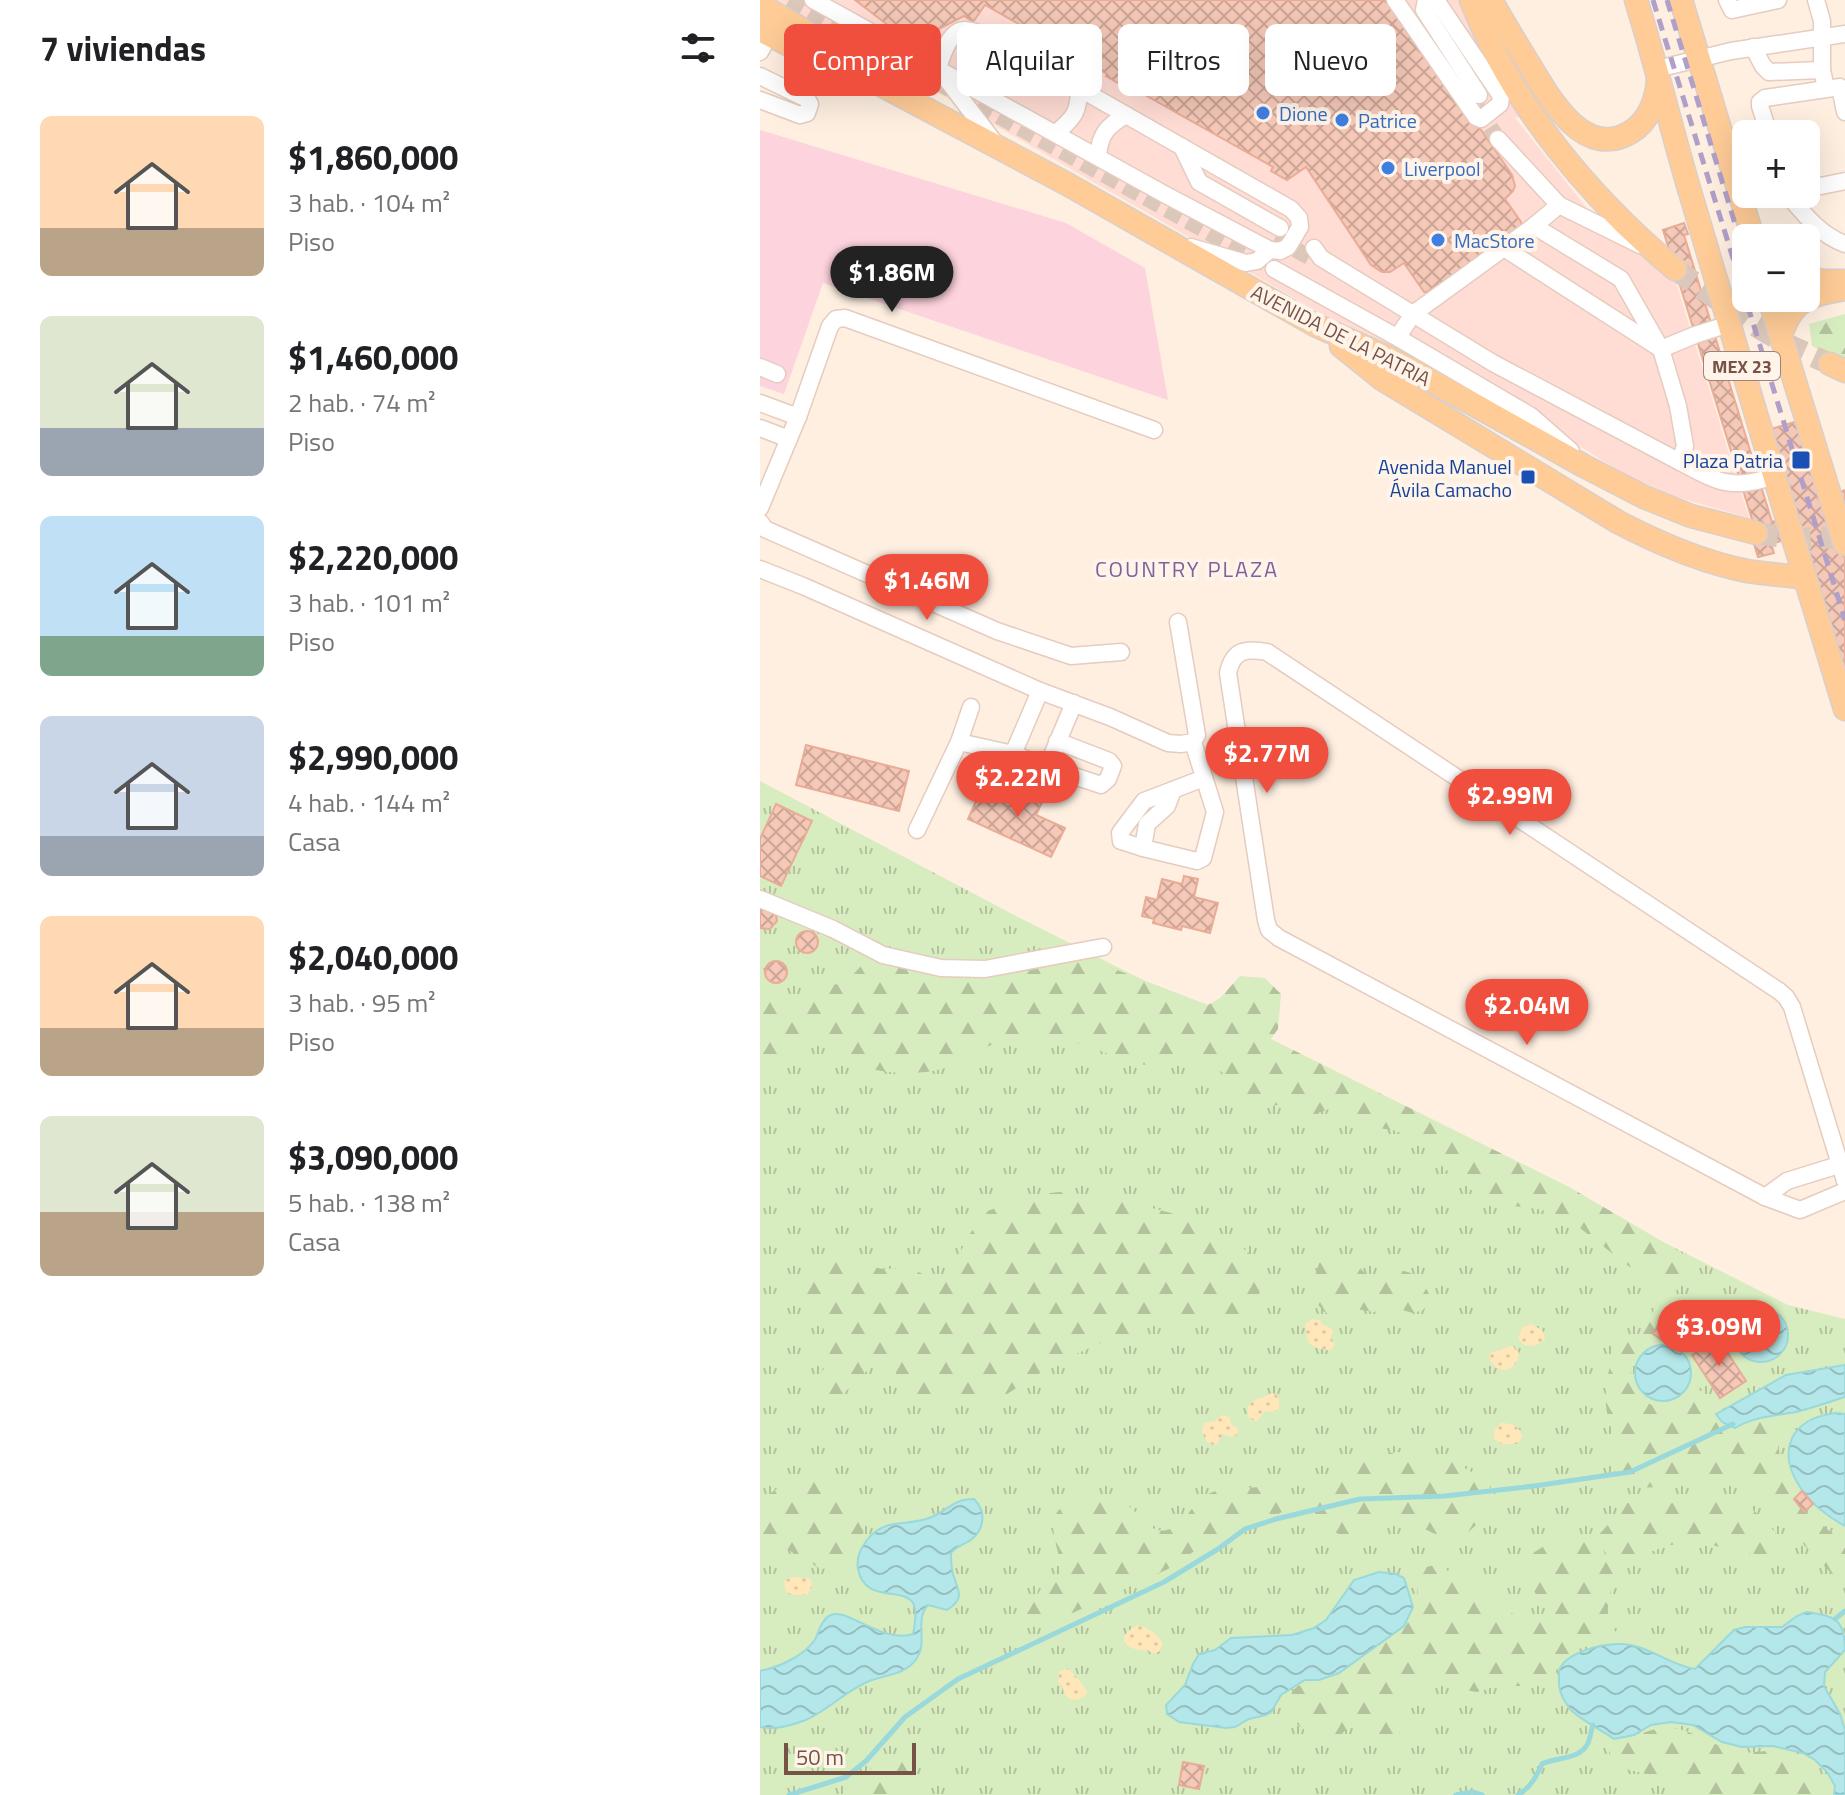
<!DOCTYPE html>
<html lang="es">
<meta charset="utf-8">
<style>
:root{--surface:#fff;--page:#f2f2f2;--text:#202124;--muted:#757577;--accent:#f14f3d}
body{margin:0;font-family:"Titillium Web",sans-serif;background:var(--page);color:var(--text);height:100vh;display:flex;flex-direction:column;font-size:30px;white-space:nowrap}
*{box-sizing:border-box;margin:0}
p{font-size:26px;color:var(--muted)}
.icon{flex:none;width:44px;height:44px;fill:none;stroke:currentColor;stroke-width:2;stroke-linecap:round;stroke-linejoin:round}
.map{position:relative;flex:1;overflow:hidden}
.panel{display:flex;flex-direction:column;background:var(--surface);width:760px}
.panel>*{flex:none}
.guide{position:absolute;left:24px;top:24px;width:760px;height:72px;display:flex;gap:16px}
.tools{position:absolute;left:972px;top:120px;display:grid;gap:16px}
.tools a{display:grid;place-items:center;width:88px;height:88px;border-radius:12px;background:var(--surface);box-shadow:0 8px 32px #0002;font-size:40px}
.scale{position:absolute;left:24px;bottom:20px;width:132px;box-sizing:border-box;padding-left:8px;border:4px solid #775246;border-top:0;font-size:22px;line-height:28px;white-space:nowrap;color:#775246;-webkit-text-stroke:6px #fff4e9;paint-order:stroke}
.price{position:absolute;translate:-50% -68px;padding:0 18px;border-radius:28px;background:var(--accent);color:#fff;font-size:26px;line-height:52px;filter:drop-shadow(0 2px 4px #0008)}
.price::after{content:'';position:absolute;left:50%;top:48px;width:24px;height:18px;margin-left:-12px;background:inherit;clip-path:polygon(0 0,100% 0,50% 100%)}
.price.active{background:#222;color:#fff}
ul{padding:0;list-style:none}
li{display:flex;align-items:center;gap:24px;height:200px;padding:0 40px}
li span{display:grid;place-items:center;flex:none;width:224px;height:160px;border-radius:12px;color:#555}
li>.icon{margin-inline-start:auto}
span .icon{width:96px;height:96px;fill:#fffc;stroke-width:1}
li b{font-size:34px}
h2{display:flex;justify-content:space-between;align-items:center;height:96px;padding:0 40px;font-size:34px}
.pill{padding:0 28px;border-radius:12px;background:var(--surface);box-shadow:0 8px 32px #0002;font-size:28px;line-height:72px}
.pill.active{background:var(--accent);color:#fff}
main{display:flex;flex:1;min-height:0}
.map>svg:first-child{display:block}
</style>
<main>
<section class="panel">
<h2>7 viviendas<svg class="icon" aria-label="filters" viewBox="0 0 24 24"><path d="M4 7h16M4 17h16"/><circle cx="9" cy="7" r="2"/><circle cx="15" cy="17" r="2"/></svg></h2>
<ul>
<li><span style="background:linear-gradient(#ffd9b3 70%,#b9a48a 0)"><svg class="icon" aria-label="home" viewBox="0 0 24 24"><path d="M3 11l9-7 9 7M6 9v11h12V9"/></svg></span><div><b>$1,860,000</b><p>3 hab. · 104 m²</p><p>Piso</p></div></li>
<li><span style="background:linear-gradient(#dfe7d0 70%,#9aa5b1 0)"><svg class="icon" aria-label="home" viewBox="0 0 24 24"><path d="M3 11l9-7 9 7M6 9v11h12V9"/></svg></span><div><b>$1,460,000</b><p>2 hab. · 74 m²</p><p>Piso</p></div></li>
<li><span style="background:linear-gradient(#bfe0f5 75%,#7fa58c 0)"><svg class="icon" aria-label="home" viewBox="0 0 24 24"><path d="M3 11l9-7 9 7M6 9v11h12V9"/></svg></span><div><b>$2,220,000</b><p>3 hab. · 101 m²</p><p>Piso</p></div></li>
<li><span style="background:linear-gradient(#c9d6e8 75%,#9aa5b1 0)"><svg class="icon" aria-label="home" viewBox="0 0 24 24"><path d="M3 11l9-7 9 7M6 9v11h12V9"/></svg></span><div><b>$2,990,000</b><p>4 hab. · 144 m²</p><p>Casa</p></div></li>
<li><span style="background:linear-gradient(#ffd9b3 70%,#b9a48a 0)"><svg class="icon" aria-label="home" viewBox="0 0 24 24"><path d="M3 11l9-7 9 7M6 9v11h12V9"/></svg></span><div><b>$2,040,000</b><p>3 hab. · 95 m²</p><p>Piso</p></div></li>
<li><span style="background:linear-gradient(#dfe7d0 60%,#b9a48a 0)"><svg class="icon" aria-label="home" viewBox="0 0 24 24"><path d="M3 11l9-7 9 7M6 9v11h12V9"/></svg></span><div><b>$3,090,000</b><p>5 hab. · 138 m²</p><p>Casa</p></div></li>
</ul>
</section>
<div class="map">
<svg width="1085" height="1795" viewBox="0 0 1085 1795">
<defs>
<pattern id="grass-tufts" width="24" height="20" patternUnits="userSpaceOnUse" patternTransform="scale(2)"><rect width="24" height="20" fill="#d7ecbf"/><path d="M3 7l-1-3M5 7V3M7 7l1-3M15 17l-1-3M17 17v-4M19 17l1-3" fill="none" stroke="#b3c29d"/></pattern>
<pattern id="forest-firs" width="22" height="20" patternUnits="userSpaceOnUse" patternTransform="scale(2)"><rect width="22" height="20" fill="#d7ecbf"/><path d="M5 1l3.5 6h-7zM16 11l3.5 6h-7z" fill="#b3c29d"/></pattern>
<pattern id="sand-dots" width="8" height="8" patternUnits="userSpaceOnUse" patternTransform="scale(2)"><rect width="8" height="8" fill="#ffe7ba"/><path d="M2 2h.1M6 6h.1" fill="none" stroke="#dec8a1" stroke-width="1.8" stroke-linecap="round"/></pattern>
<pattern id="water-waves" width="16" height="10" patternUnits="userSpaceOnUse" patternTransform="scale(2)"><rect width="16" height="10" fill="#b4e7e9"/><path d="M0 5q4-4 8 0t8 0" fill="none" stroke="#97bebf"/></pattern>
<pattern id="building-cross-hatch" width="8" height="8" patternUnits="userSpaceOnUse" patternTransform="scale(2)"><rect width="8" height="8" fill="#f5c8b7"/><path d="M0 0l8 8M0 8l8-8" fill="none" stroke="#cba597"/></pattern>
</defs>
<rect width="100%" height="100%" fill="#feefe1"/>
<polygon fill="#ffdcd4" points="11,0 704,0 766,113 755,118 830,212 916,283 989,518 913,496 864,474 802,435 628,352 193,101"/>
<polygon fill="#fdd3dd" points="0,130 306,223 385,268 408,400 63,283 24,394 0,386"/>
<polygon fill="url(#grass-tufts)" points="0,781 254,915 1028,1305 1085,1319 1085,1795 0,1795"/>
<g fill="url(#forest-firs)">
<polygon points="1085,314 1085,363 1052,346 1049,324"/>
<path d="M110,956L199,975L331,960L448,1005L460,998L480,976L505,978L521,994L518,1029L511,1039L811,1188L922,1253L929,1264L895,1336L881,1348L871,1360L870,1378L876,1395L893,1406L906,1405L935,1390L943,1391L962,1422H991L1005,1416L1014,1421L1019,1427L1018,1447L1029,1490L1040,1507L1077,1537L1085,1538V1583L1072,1574C1055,1556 1038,1539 1021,1521C1008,1507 993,1488 975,1481C936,1466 895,1505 856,1477L852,1462L858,1449C855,1438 850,1428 848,1417C841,1389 852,1360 858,1333L863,1330L870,1338L877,1337L890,1319L901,1292L896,1283L867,1265L806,1217L778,1209L735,1204L720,1198L697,1177L685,1169L678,1162L676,1154L667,1146L653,1137L633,1130L610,1127L597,1124L583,1112L569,1109L539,1120C534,1115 529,1106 522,1105C513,1103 507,1112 498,1108C482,1100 477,1077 454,1068C442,1063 426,1060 413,1061C400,1063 390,1066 377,1064C359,1061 343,1050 325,1045C302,1038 271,1039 247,1042C220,1045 214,1055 192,1065C178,1072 159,1073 144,1073C123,1072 97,1069 80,1056C66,1045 72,1041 52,1037L46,1054L0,1058V997L36,999L58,987L79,984L91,977Z"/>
<polygon points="298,1192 345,1196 411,1213 451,1229 475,1242 489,1253 498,1269 501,1286 499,1295 490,1308 480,1314 438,1318 407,1317 364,1340 343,1342 296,1363 247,1394 225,1399 180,1395 155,1399 145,1394 135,1372 123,1365 111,1367 83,1394 69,1394 56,1388 57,1379 69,1361 70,1344 60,1320 40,1290 42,1271 56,1258 69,1255 122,1269 150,1268 169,1277 183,1275 196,1261 208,1236 228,1211 261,1197"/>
<path d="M572,1256C592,1256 595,1264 609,1277C625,1278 620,1276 633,1272C652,1266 666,1284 671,1299L663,1310L653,1313L632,1307L614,1312L595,1309L587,1315L577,1319L563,1311L552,1296L555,1276L559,1263Z"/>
<path d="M637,1452L666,1454L694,1462L726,1480L735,1496C725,1514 710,1542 686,1537C678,1536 669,1531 663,1528C653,1523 643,1519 633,1519C616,1519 602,1530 587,1537L566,1529L553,1510C555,1504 557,1497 560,1491C574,1465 610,1457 637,1452Z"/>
<polygon points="55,1478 76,1479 87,1490 100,1515 104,1530 101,1542 76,1567 61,1569 6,1537 0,1537 0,1499 21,1487"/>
<path d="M504,1487C523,1490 527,1490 530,1510L501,1518L458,1535L408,1569L306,1616L274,1627L265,1626L263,1613C274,1604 276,1594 285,1584C290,1579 297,1577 302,1571C298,1541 277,1510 319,1500C330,1497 346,1496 357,1499C376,1504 385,1535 407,1530C425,1526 432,1502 448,1494C464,1486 487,1488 504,1487Z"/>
<path d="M956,1494C962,1496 970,1496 976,1499C997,1508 1020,1537 1032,1556L1031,1561L1028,1562L1009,1555L980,1553L942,1542L922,1543L906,1546L885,1554L869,1564L855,1582C855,1559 846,1556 836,1538L862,1509L863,1501L884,1509Z"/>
<path d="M821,1538C832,1541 836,1543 842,1552C845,1555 848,1558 850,1562C862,1589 829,1615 866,1641C848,1642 815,1645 803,1659C799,1663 796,1671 793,1677L760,1686H737L717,1692L705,1690L700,1680C692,1677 683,1673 674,1676C666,1678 639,1693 636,1701C634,1708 640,1719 642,1726L638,1737L629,1742L614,1740L595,1726L586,1730L573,1741L549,1733L531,1720L526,1707L533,1690L547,1680L565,1679L579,1675L645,1626C660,1609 659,1600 656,1578L666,1567L680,1564L689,1572L703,1575L715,1590L747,1611L776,1624L784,1617L786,1610L772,1588L768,1566L773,1553L789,1543Z"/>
<path d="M914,1728C937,1732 955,1747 978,1752C988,1754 999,1751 1009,1751C1035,1752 1055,1773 1065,1795H939L919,1782L866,1769L854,1762L847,1746L852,1741C874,1746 875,1734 892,1730C899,1728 907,1729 914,1728Z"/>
<polygon points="135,1758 150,1766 158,1784 154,1795 81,1795 90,1785 103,1779 114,1765"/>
</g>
<g fill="url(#sand-dots)">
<path d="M552,1319L560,1320L562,1324L572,1329L573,1331L571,1337L575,1345L570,1350C566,1351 553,1347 550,1344L546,1335L545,1324Z"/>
<path d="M772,1324L783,1331L785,1339C777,1347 765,1349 758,1339L762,1327Z"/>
<path d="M750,1346L755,1347L759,1353C757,1374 735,1375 729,1357L730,1353Z"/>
<path d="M511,1393L516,1394C519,1397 520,1404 519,1409L512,1412L505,1411L498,1420L495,1421L488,1417C485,1397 498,1402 511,1393Z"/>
<polygon points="462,1415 469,1417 471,1424 478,1429 477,1435 471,1437 463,1434 457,1444 454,1445 448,1443 442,1433 444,1423 455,1421"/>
<path d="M741,1423C751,1423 761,1426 762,1437L757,1444H742L734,1439V1430Z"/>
<polygon points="32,1577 49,1578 51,1580 52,1587 47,1595 34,1595 26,1592 24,1581"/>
<path d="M378,1625C386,1627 401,1636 403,1644L400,1651L394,1654C385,1648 374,1651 368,1646C358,1637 370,1629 378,1625Z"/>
<path d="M307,1668C312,1671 324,1686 327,1691L326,1695C317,1703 303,1701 303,1687L298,1682L299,1672Z"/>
</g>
<g fill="url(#water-waves)" stroke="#9ad9db" stroke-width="2">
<circle cx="1001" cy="1335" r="27"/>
<circle cx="903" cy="1373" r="28"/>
<path d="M1085,1365V1397C1069,1402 1052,1408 1036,1412C1014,1416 993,1417 975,1428L962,1422L956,1414L1026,1375Z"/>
<path d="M1076,1413L1085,1414V1526C1069,1517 1053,1506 1042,1490C1015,1452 1030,1418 1076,1413Z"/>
<path d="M214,1499C226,1511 225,1528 212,1539C205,1545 197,1545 191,1553C191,1560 191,1567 193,1574C198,1591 206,1598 187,1610L168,1605C154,1620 168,1641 157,1658C145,1676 125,1674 107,1682C84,1692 65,1713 43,1721C29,1726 15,1730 0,1727V1671C19,1667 42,1657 54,1641C59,1633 61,1619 71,1615C86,1607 122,1644 153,1634C155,1626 157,1610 153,1603C142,1586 105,1604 98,1569C96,1558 100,1549 107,1540C125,1517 145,1527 169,1518C189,1511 191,1499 214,1499Z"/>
<polygon points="619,1572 636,1574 644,1578 653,1607 644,1626 579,1673 559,1680 545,1680 521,1695 511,1712 506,1715 489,1719 475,1727 466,1728 419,1722 407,1714 406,1705 425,1685 433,1664 439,1654 455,1650 471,1638 532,1635 554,1628 566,1620 594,1580"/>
<path d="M1046,1612C1075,1616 1085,1619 1085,1650L1065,1672L1064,1686L1080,1714L1085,1730V1795H1074L1075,1786L1067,1772L1055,1760L1043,1753L1013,1746L982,1747L962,1742L933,1725L911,1722L891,1725L874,1735L854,1739C840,1729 824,1722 812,1711C806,1704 799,1693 799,1683C799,1682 799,1672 799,1671C805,1652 842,1644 859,1644C888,1644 908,1665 935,1669L974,1630L985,1627H1022L1037,1616Z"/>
</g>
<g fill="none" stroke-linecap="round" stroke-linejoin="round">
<g stroke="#9ad9db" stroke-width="5">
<polyline points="1075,1619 1085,1611"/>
<polyline points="29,1795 86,1777 106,1761 145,1717 198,1679 404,1582 458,1549 485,1529 516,1519 600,1499 685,1496 774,1486 870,1472 973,1424"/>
<polyline points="696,1795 712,1792 722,1795"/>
<path d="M758,1795C771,1787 776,1777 782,1764C796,1757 818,1760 827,1745C830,1740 831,1731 833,1725"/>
</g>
</g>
<g fill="url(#building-cross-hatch)" stroke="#e9ac96" stroke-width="2">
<polygon points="95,0 632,0 752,175 755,186 753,191 745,199 761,222 762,227 760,230 667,292 664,292 644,263 630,272 622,272 611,265 546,167 527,180 511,171 513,167 369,86 367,89 363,86 346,76 347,74 225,5 213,22 204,16 161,38 147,36 133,29"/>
<polygon points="924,223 928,234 924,235 1012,522 1028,517 1008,430 1051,417 1075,494 1085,490 1085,670 1081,671 1024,540 1011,544 1014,553 998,557 990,531 995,529 903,230"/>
<polygon points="46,745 149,771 139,811 36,785"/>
<polygon points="256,782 285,796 276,815 305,828 291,857 208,819 221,790 247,801"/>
<polygon points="16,804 52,821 21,886 0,876 0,839"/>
<polygon points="424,876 438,879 434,897 458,903 450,933 422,926 421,930 393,923 394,919 382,916 386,897 397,900 402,879 422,884"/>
<polygon points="3,907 16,914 17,921 10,929 0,928 0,909"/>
<circle cx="47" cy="942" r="11"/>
<circle cx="16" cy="972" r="11"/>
<polygon points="903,1317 921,1329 910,1345 893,1334"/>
<polygon points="958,1338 986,1381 960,1398 932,1355"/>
<polygon points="1042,1491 1053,1504 1044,1512 1034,1499"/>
<polygon points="423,1762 444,1766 439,1789 419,1785"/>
</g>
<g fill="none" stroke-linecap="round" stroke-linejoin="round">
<g stroke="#dcc8ba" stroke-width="16" stroke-dasharray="16 8" stroke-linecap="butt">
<polyline points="29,0 507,265"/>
<polyline points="717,107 738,139"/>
<polyline points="515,238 549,257"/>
</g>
<g stroke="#dcc8ba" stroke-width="22" stroke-dasharray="22 11" stroke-linecap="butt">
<polyline points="915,269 989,322 1028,345 1070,364"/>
<polyline points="996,533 1039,539 1085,537"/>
</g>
<g stroke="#e5ccbf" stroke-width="19">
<g id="minor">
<polyline points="53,0 404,194 510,250 520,251 528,247 540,227 539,218 531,209 231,38 205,83"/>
<polyline points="635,0 716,117 721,119 740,104 741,96 676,0"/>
<polyline points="666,0 664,10 719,95"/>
<polyline points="967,0 972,10 1018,0"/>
<polyline points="1056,0 1062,21 1062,70 1066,88"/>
<polyline points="993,47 1003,66 1009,72 1062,70"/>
<polyline points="0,52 9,35"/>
<path d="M178,68C182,56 189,31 204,30C212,29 223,35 231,38"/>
<polyline points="897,69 971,51 1085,34"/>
<polyline points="181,72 235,143"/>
<polyline points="0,76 47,99 50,104 47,113 40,115 0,100"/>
<path d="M296,133C314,118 319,112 319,88"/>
<polyline points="1009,134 1000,106 1000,102 1005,98 1080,87 1085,112"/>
<polyline points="738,139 799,205 880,245"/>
<polyline points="422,147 439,182 520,228"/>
<path d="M338,156C340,134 347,126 366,115"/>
<polyline points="1046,189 1085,181"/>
<path d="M1027,194C1044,214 1060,235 1085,244"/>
<polyline points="982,200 1019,194"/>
<polyline points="431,247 486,263 497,261 510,250"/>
<polyline points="554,248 561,258 733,363 920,462 925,446 918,406 901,349 861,279 774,226"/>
<polyline points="744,248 901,349 935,335 969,324"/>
<polyline points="514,269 640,339 771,416 811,451"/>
<polyline points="640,339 639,335 653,314 774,226 799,205"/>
<polyline points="0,367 17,374"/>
<polyline points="0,403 38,417"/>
<polyline points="0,428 29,439"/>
<path d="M920,462C958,482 972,491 1014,476"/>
<polyline points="0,508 38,417 70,326 76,319 85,318 394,430"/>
<polyline points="0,522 5,529 237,631 311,656 361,652"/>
<polyline points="0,569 43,586 280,691 350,717 408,743 421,744 433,742 437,735 418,622"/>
<polyline points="297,741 349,761 353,766 348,779 341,785 287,767 314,703"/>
<polyline points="199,742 211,707"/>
<polyline points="253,754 287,767"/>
<polyline points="413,790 407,806 387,824 383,848 437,861 443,858 455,812 433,742"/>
<polyline points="157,830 199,742 253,754 280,691"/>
<polyline points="383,848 361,841 360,833 384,801 444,778"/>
<polyline points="0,899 73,929 123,955 181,968 225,969 343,947"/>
<path d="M1085,1181L1032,1007L1026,997L1019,991L507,652C485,648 473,650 468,673L506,920L509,930L519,938L1005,1197L1040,1210L1085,1191"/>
<polyline points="1005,1197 1027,1181 1085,1163"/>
</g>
</g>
<g stroke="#d9cfcb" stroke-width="25">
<g id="major">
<path d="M711,0C752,105 829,197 915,269"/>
<path d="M731,0C743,22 756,43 769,64C789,97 823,161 871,132C889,121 897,99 898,79"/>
<path d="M876,0C896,64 911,128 930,192C981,365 1032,537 1085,709"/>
<polyline points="921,0 993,238"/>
<polyline points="0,5 40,28 75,55"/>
<polyline points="0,30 31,46 91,69 307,184 555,325 634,360 824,466 884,497 931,516 996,533"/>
<polyline points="1046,277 1062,281 1084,281"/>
<polyline points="1009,298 1085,544"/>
<path d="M1021,336C1031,300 1051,294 1085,289"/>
<path d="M581,346L622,379L858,522C898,543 942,562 987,571C1006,574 1025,575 1044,578"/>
<polyline points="1070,364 1085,371"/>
</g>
</g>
<use href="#minor" stroke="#fff" stroke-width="16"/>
<use href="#major" stroke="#ffcc97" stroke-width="22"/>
<g stroke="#b09fc8" stroke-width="5" stroke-dasharray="12 8" stroke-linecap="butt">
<polyline points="893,0 1085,620"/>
<polyline points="907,0 986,260"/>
</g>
</g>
<g fill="#3f7fe0" stroke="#fff4e9" stroke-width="3">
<circle cx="503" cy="113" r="8"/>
<circle cx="582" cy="120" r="8"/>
<circle cx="628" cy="168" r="8"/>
<circle cx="678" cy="240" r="8"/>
</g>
<g fill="#1a4fb4" stroke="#fff4e9" stroke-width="3">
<rect x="1031" y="450" width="20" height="20" rx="4"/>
<rect x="760" y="469" width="16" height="16" rx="4"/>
</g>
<g text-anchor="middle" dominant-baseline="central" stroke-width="8" stroke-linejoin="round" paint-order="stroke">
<rect fill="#fff4e9" stroke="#a08377" stroke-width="2" x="944" y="352" width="76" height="28" rx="6"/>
<g font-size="18" font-weight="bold" fill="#775246">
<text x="982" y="366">MEX 23</text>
</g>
<g font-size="20" fill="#366cbe" stroke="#fff4e9" text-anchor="start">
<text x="519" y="113">Dione</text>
<text x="598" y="120">Patrice</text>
<text x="644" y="168">Liverpool</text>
<text x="694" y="240">MacStore</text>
</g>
<g font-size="20" fill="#775246" stroke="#fff4e9">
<text transform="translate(581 335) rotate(27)">AVENIDA DE LA PATRIA</text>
</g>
<g font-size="20" fill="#164399" stroke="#fff4e9" text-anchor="end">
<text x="1023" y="460">Plaza Patria</text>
<text x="752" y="466">Avenida Manuel<tspan x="752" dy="23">Ávila Camacho</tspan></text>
</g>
<g font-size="22" letter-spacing="2" fill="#80619b" stroke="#fff4e9">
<text x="427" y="569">COUNTRY PLAZA</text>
</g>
</g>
</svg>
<div class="tools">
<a>+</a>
<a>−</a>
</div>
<div class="scale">50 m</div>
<b class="price active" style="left:132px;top:314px">$1.86M</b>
<b class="price" style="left:167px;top:622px">$1.46M</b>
<b class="price" style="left:507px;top:795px">$2.77M</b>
<b class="price" style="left:258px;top:819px">$2.22M</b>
<b class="price" style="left:750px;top:837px">$2.99M</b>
<b class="price" style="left:767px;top:1047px">$2.04M</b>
<b class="price" style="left:959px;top:1368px">$3.09M</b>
<div class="guide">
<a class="pill active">Comprar</a>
<a class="pill">Alquilar</a>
<a class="pill">Filtros</a>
<a class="pill">Nuevo</a>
</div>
</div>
</main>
